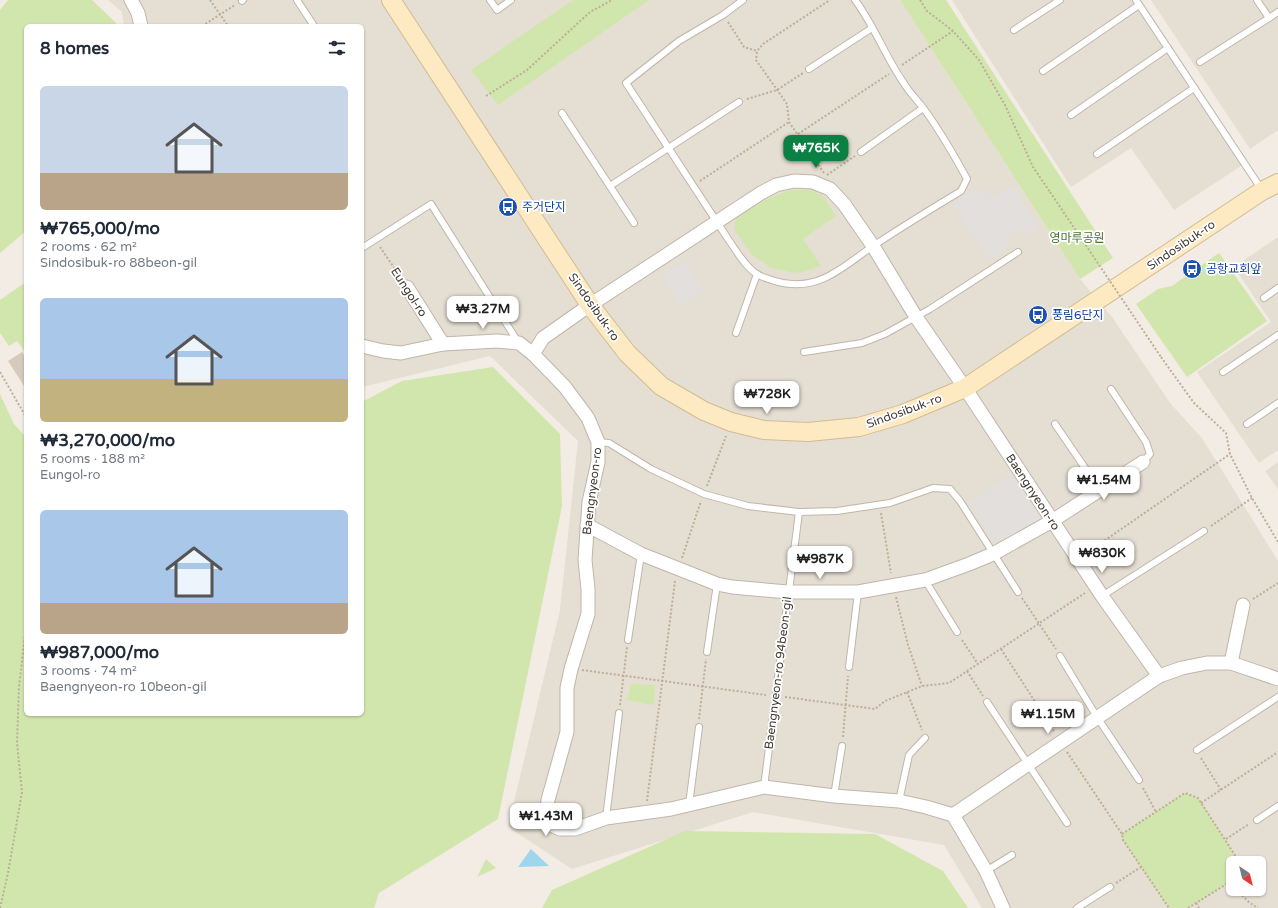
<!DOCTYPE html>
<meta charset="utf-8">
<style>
:root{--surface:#fff;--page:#f6f6f7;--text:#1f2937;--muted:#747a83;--accent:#0b8043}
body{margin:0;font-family:"Varela Round","Noto Sans KR",sans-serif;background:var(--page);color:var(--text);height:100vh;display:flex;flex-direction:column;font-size:15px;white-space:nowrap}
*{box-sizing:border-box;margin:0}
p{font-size:13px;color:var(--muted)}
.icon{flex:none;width:22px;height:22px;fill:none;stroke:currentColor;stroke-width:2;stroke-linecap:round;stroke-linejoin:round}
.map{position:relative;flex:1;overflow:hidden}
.drawer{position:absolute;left:24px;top:24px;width:340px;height:692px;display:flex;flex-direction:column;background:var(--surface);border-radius:6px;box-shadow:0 1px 3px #0004}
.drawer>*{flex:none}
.needle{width:26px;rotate:145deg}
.controls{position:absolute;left:1226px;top:856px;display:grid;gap:8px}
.controls a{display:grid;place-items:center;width:40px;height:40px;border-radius:6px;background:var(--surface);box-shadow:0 1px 3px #0004;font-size:20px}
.price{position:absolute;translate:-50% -34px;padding:0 9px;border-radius:8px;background:#fff;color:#222;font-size:13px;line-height:26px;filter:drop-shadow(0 1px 2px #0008)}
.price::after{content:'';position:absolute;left:50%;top:24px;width:12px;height:9px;margin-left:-6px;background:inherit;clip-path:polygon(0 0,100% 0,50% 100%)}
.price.active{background:var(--accent);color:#fff}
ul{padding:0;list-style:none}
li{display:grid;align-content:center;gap:8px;height:212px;padding:0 16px}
li span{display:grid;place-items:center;height:124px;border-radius:6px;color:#555}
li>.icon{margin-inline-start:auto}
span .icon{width:72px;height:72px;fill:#fffc;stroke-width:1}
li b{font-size:17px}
h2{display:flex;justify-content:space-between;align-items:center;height:48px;padding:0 16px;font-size:17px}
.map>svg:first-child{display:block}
</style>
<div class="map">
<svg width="1278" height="908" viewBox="0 0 1278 908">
<rect width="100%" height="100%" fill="#f2ece4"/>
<g fill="#e5ded2" fill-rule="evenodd">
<path d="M108,0H900L1080,279L1112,317L1170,403L1202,438L1278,561V908H982L944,845L753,812L572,869L508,827L560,610L578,441L490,356L362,387V26H124L122,12ZM1233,863H1259V889H1233Z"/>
<polygon points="952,0 1141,0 1247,162 1174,210 1131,148 1071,187"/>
<polygon points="1151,0 1278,0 1278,130 1250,149"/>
<polygon points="1278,237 1278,450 1259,463 1197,372 1271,322 1234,267"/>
<polygon points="1278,462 1278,489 1265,471"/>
</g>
<g fill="#d1e6ad">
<polygon points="8,0 92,0 116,23 115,26 26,26 26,231 0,253 0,10"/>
<polygon points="573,0 649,0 498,105 471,70"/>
<polygon points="900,0 946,0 1113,258 1080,279"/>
<polygon points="811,189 823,196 836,216 803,239 821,266 798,273 772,268 752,255 734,229 736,218 767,199 790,190"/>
<polygon points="1219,253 1267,321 1187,377 1136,304 1158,289 1172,286"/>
<polygon points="26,282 26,353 17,341 9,346 0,333 0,300"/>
<polygon points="493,367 560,434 562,506 498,819 379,893 374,908 0,908 0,394 14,424 26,437 26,714 362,714 362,402 402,381"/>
<polygon points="631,684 655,685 654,705 627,700"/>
<polygon points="1185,793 1198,798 1240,863 1233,863 1233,880 1188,908 1169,908 1123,840 1122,834"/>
<polygon points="685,831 875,834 943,871 968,908 542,908 552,890"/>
<polygon points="486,859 496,868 477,877"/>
</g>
<g fill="#e2dfdc">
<polygon points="1012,185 1040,228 1029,235 1012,231 1006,250 990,261 952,204 976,188 995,196"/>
<polygon points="685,261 704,291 680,306 661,276"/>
<polygon points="1016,470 1038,503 1040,515 1038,519 1034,523 1007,538 997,540 992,538 988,533 968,502"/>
</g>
<polygon fill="#a0d5ee" points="531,849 549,866 518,867"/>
<polygon fill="#d6cabc" points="22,352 26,358 26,389 8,361"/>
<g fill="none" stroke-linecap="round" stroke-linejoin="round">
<g stroke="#c0b6aa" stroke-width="8">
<g id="lane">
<polyline points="297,0 314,26"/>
<polyline points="490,0 497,10 511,0"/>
<path d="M743,0L723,15L679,41L626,83L728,239C736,250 745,267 757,274C765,279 774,281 783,283C821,290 844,266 873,246C902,227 931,209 961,191L967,179C954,155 940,131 924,109C917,100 909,92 903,82C885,56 874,25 855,0"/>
<polyline points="1136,0 1262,190"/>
<polyline points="242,1 243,0"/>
<polyline points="1269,18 1278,12"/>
<polyline points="1014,30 1060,0"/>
<polyline points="1200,62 1269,18 1257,0"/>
<polyline points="809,69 872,28"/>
<polyline points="1043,71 1139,5"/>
<polyline points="562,113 634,223"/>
<polyline points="1071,115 1168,48"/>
<polyline points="861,152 923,108"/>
<polyline points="1097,154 1194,88"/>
<polyline points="610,186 739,102"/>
<polyline points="362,248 431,204 518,342"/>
<polyline points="1264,298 1278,288"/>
<polyline points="736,333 757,274"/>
<polyline points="804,352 862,343 885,334 930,309 1018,252"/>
<polyline points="1223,372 1278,335"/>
<polyline points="1111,389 1146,442 1150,454 1143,462"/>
<polyline points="1055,424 1100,490"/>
<polyline points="1247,424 1278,403"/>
<polyline points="598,442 609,443 651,469 704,494 748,506 799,512 837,511 890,503 933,488 950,489 960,501 1018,592"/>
<polyline points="925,580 957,632"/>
<polyline points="1102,596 1204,531"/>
<polyline points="628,640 641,554"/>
<polyline points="707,652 717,584"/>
<polyline points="1060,656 1097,717 1139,780"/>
<polyline points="849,667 858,592"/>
<polyline points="987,702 1067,823"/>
<polyline points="1197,750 1278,697"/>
<polyline points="764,787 799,512"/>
<polyline points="834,796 842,746"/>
<polyline points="899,801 909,755 925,738"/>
<polyline points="689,805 699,727"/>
<polyline points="606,818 619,713"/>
<polyline points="1257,820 1278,806"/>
<polyline points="986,871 1012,855"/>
<polyline points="1077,908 1110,887"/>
</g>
</g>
<g stroke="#c0b6aa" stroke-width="15">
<g id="street">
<polyline points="131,0 138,13 141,26"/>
<polyline points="407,287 443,344"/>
<polyline points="362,346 383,351 401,353 443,344 497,341 519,343 533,354 543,338 590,305 761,193 776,185 794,181 813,182 830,189 844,204 873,246 916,317 965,388 1102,596 1159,676 1182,668 1207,663 1231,663 1278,679"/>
<polyline points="533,354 565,387 588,418 598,442 598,462 589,502 585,560 588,589 588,614 571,669 567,688 567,732 548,800 546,816 551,825 560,829 575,829 606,818 671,809 764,787 834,796 899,801 926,807 953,815 986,871 1003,908"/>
<polyline points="587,525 641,554 717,584 732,587 788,592 858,592 925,580 969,564 993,554 1052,521 1143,462"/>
<polyline points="1231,663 1243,605"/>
<polyline points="953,815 1159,676"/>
</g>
</g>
<g stroke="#d1bc94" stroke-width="20">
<polyline id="secondary" points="391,0 590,305 627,353 661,386 704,411 731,422 764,430 808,432 859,427 903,414 965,388 1262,191 1278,183"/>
</g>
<g stroke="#beae98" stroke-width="2" stroke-dasharray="2 2" stroke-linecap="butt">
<polyline points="210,0 228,26"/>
<polyline points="920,0 927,11 953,31 979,60 1005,105 1033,167 1050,192"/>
<polyline points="728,22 744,47 757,51"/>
<polyline points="202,26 235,5"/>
<polyline points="902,65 953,31"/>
<polyline points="486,96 527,70 590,12 612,0"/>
<polyline points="747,99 777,90 803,73"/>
<polyline points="798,134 889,74"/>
<polyline points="824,173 789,122 787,104 756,60 757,51 763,44 830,0"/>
<polyline points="827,175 855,156"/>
<polyline points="700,181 789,122"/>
<polyline points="380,247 401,278"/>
<polyline points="1161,357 1194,403 1226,433 1230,454 1252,498 1278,542"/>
<polyline points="0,372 26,417"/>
<polyline points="707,486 726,436"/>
<polyline points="881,513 891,573"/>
<polyline points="1211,526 1252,498"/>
<polyline points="1088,552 1230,454"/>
<polyline points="682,558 701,501"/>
<polyline points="896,597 908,645 922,686"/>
<polyline points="1022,598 1056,649"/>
<polyline points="1253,599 1278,583"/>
<polyline points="962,640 978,664"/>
<polyline points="1001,649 1054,731"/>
<polyline points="582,670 766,695"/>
<polyline points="967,671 983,696"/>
<polyline points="907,692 922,730"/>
<polyline points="785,697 875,709 885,701 922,686 949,683 1085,593"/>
<polyline points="620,705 627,647"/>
<polyline points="699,719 706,659"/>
<polyline points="843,737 848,676"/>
<polyline points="1067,752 1122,834 1123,840 1169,908"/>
<polyline points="1201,758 1221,790"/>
<polyline points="1143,788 1156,812"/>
<polyline points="647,801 675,581"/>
<polyline points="1201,803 1278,752"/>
<polyline points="1122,834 1185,793 1198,798 1240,863"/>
<polyline points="1226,839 1249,824"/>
<polyline points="1116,883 1141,867"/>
<path d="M1237,889C1243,897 1250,904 1258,908"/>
<polyline points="1196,903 1199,908"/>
<polyline points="0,908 8,873 22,792 17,743 19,687 26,626"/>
<polyline points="1188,908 1233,880"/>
</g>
<use href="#lane" stroke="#fff" stroke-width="6"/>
<use href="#street" stroke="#fff" stroke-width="13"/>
<use href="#secondary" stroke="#fdeac2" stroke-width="18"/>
<polyline stroke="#beae98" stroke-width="2" stroke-dasharray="2 2" stroke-linecap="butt" points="1050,192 1161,357"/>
</g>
<defs>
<g id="bus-disc" transform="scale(1)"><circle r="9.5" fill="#1a4fb4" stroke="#fff"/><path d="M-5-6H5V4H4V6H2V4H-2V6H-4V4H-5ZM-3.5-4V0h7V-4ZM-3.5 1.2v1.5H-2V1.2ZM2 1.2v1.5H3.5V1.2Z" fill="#fff"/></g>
</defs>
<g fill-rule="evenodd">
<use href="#bus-disc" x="508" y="207"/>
<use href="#bus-disc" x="1192" y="269"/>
<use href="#bus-disc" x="1038" y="315"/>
</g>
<g text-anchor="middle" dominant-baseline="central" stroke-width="3.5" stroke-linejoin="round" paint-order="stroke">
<g font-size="12" fill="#164399" stroke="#fff" text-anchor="start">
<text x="522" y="207">주거단지</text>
<text x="1206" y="269">공항교회앞</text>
<text x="1052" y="315">풍림6단지</text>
</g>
<g font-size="12" fill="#4b7329" stroke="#fff">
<text x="1077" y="238">영마루공원</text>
</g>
<g font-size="12" fill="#433c34" stroke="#fff">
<text transform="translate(1181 245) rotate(-34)">Sindosibuk-ro</text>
<text transform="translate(409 292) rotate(57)">Eungol-ro</text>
<text transform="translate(594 307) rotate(55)">Sindosibuk-ro</text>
<text transform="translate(904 411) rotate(-20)">Sindosibuk-ro</text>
<text transform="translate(592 491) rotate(-83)">Baengnyeon-ro</text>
<text transform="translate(1033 492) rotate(57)">Baengnyeon-ro</text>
<text transform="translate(778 673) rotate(-83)">Baengnyeon-ro 94beon-gil</text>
</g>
</g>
</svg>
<div class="controls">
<a><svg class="needle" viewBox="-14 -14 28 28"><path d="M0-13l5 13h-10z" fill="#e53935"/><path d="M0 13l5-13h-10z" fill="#747a83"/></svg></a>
</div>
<b class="price active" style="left:816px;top:169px">₩765K</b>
<b class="price" style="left:483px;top:330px">₩3.27M</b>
<b class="price" style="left:767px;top:415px">₩728K</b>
<b class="price" style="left:1104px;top:501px">₩1.54M</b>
<b class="price" style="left:1102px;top:574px">₩830K</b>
<b class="price" style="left:820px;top:580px">₩987K</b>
<b class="price" style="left:1048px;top:735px">₩1.15M</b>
<b class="price" style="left:546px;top:837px">₩1.43M</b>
<section class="drawer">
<h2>8 homes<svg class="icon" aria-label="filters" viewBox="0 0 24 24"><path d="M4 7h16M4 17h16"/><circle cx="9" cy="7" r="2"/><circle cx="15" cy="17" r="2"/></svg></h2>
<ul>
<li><span style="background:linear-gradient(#c9d6e8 70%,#b9a48a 0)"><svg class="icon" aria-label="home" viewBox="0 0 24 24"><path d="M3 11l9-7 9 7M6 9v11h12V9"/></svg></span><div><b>₩765,000/mo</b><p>2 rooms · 62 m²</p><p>Sindosibuk-ro 88beon-gil</p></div></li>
<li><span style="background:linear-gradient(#a9c7e8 65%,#c2b280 0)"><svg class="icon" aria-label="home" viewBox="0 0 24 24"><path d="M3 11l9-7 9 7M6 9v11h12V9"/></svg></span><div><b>₩3,270,000/mo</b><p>5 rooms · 188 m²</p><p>Eungol-ro</p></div></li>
<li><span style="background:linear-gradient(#a9c7e8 75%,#b9a48a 0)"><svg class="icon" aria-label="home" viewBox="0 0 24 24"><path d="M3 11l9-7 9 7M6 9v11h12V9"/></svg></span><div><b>₩987,000/mo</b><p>3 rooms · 74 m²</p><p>Baengnyeon-ro 10beon-gil</p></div></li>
</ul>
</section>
</div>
